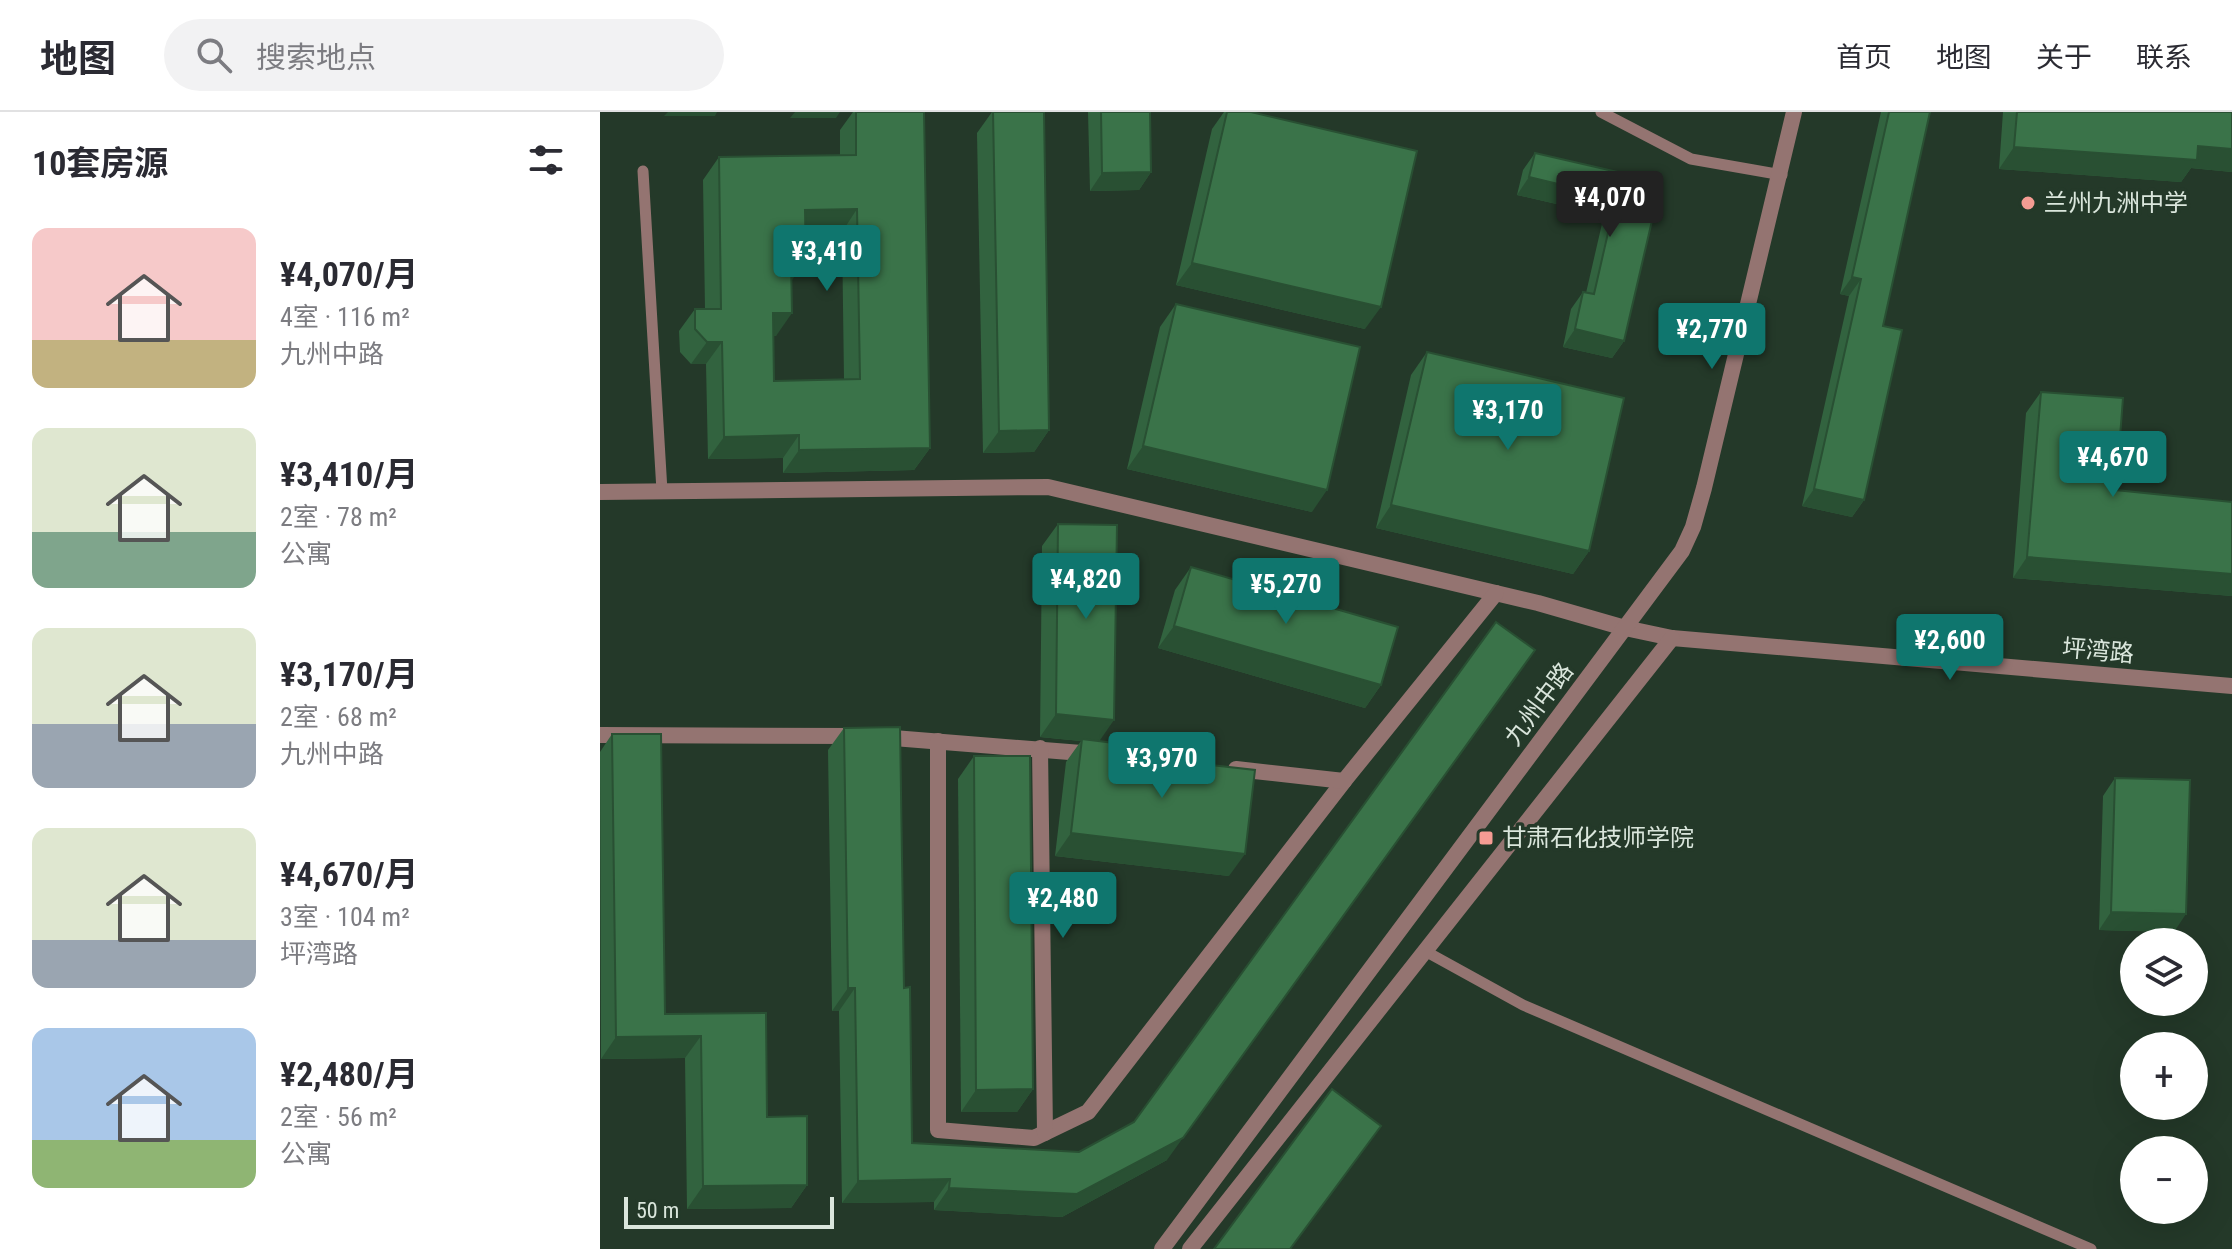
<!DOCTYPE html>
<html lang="zh">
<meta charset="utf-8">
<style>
:root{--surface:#fff;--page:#f2f2f3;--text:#2b2b33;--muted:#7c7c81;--line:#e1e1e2;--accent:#0f766e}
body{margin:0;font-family:"Roboto Condensed","Noto Sans SC",sans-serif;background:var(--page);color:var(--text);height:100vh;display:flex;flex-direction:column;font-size:30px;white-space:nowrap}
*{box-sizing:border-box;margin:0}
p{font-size:26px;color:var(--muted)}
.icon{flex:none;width:44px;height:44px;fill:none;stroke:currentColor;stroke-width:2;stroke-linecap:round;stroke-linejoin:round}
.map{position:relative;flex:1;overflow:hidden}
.details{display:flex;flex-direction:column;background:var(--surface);width:600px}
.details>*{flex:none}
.fabs{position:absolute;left:1520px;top:816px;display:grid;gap:16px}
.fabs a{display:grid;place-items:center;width:88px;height:88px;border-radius:50%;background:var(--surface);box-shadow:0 8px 32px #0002;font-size:40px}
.scale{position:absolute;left:24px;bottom:20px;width:210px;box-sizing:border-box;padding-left:8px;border:4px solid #dae6dc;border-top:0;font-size:22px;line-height:28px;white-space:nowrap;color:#dae6dc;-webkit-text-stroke:6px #243929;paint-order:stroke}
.price{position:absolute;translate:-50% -68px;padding:0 18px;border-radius:8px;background:var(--accent);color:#fff;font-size:26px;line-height:52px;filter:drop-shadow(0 2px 4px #0008)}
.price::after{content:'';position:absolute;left:50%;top:48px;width:24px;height:18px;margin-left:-12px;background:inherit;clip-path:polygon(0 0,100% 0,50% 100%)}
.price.current{background:#222;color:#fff}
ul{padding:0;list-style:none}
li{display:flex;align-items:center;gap:24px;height:200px;padding:0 32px}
li span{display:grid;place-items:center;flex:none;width:224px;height:160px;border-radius:16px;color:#555}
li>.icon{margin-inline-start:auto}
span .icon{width:96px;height:96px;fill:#fffc;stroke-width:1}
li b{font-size:34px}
h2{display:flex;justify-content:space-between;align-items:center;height:96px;padding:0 32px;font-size:34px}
header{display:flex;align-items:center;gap:48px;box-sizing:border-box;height:112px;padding:0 40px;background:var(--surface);border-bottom:2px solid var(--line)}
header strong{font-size:38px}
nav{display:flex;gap:44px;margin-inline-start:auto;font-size:28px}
.search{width:560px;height:72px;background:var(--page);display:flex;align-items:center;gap:20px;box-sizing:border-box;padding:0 28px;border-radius:44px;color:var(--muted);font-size:30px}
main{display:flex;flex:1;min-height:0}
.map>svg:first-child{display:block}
</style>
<header>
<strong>地图</strong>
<div class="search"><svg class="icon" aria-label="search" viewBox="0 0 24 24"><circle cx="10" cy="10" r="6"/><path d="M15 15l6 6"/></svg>搜索地点</div>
<nav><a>首页</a><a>地图</a><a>关于</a><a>联系</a></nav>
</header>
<main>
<section class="details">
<h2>10套房源<svg class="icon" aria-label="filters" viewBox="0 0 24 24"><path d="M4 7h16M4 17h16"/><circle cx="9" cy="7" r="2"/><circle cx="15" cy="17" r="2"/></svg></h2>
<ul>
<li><span style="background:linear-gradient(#f6c9c9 70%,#c2b280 0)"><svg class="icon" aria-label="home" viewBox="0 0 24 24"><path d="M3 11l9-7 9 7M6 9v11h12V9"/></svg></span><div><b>¥4,070/月</b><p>4室 · 116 m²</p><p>九州中路</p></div></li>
<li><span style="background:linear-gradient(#dfe7d0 65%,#7fa58c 0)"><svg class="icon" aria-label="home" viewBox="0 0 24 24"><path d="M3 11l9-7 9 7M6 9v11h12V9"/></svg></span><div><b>¥3,410/月</b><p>2室 · 78 m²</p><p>公寓</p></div></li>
<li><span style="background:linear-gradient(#dfe7d0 60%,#9aa5b1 0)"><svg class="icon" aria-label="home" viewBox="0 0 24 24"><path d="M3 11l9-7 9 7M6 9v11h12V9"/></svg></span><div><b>¥3,170/月</b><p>2室 · 68 m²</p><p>九州中路</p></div></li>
<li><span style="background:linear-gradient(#dfe7d0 70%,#9aa5b1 0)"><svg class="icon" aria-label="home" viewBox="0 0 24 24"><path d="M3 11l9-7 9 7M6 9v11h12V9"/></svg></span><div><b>¥4,670/月</b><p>3室 · 104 m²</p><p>坪湾路</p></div></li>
<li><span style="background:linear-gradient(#a9c7e8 70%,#8fb573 0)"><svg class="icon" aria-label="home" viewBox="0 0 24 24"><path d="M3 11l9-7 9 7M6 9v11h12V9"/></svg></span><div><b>¥2,480/月</b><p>2室 · 56 m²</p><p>公寓</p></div></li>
</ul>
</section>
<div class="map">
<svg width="1632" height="1137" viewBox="0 0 1632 1137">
<rect width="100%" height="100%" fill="#243929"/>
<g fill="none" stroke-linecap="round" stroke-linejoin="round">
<g stroke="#947471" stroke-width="11">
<polyline points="1001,0 1091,47 1182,63"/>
<polyline points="43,59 62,379"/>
<polyline points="825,839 923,893 1491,1137"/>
</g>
<g stroke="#947471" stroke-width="16">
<polyline points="0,380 448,375 938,491 1025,516"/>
<polyline points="0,623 258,624"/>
<polyline points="281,625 494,642"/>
<polyline points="338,629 338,1018 434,1026 488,1000 744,669"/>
<polyline points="440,636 445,1021"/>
<polyline points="636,657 744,669 896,481"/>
</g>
<g stroke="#947471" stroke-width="16">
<polyline points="1025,516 1072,526 1632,574"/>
<polyline points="562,1137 1082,439 1093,415 1104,376 1194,0"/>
<polyline points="590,1137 1072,526"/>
</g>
</g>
<g fill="#32633f" fill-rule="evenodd">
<path d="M253,0H324L330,336L314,358L183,361V346L108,347L106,252H91L80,240L79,219L95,197H105L103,68L119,45L240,43V18ZM205,120H242L244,268L174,269L173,224H176Z"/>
<polygon points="392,0 444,0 449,318 434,340 383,341 377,21"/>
<polygon points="488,0 550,0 551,60 539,78 490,79"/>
<polygon points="624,0 651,0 765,217 576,173 612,17"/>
<polygon points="1281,0 1330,0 1283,214 1264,388 1252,405 1202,394 1249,184 1240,182"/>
<polygon points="1403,0 1632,0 1632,60 1591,56 1581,70 1399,57"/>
<polygon points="935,41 1061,70 1024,229 1012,246 963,235 971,197 983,180 986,181 1004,103 917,83 923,58"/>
<polygon points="576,192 712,400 527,357 560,215"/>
<polygon points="827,240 989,439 973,462 776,416 811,263"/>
<polygon points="1441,280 1516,378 1632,390 1632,484 1413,466 1426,301"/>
<polygon points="458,412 500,629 514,642 629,764 455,744 466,650 481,629 440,625 442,434"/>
<polygon points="591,455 781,573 765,596 558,536 575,478"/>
<polygon points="244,616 304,876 312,1031 567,1048 462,1105 334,1098 334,1090 242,1091 239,899 232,899 228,638"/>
<polygon points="12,622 65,902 166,901 167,1005 207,1073 191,1096 87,1097 85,946 1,947 0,640"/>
<polygon points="374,644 433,977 417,1000 361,1000 358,667"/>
<polygon points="1515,666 1574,820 1499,818 1503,684"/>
</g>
<g fill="#295033">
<polygon points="68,0 117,0 115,4 64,4"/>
<polygon points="195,0 240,0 236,6 190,6"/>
<polygon points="1598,34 1632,37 1632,60 1591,56 1581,70 1399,57 1414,35"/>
<polygon points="551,60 539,78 490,79 502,61"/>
<polygon points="929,65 1016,86 1004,103 917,83"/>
<polygon points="257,97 242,120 189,120 205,98"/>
<polygon points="191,148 206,148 190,171"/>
<polygon points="592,151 781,195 765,217 576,173"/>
<polygon points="1252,165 1261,167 1249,184 1240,182"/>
<polygon points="173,201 192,201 176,224 157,224"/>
<polygon points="975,217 1024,229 1012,246 963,235"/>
<polygon points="107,230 122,230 106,252 91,252"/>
<polygon points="449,318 434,340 383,341 399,319"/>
<polygon points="199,323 183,346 108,347 124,325"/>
<polygon points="543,334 727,378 712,400 527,357"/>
<polygon points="330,336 314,358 183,361 199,338"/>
<polygon points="1214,377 1264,388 1252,405 1202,394"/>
<polygon points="791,393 989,439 973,462 776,416"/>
<polygon points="1427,445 1632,462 1632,484 1413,466"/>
<polygon points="574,514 781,573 765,596 558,536"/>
<polygon points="935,538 567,1048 462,1105 334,1098 349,1076 477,1082"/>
<polygon points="456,602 514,608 498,631 482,627 481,629 440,625"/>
<polygon points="471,721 645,742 629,764 455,744"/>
<polygon points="1511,800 1586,802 1574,820 1499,818"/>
<polygon points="248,876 255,876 239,899 232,899"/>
<polygon points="101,924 85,946 1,947 16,925"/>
<polygon points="433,977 417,1000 361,1000 376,978"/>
<polygon points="350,1067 334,1090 242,1091 258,1069"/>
<polygon points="207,1073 191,1096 87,1097 103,1074"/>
</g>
<g fill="#3a7349" stroke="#295033" stroke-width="2" fill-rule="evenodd">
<path d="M256,0H324L330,336L199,338V323L124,325L122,230H107L95,217V197H121L119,45L256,43ZM257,97L260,267L174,269L173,201H192L191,148H206L205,98Z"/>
<polygon points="393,0 444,0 449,318 399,319"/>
<polygon points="501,0 550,0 551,60 502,61"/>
<polygon points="627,0 651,0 817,39 781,195 592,151"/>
<polygon points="1289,0 1330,0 1283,214 1302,218 1264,388 1214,377 1261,167 1252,165"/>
<polygon points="1417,0 1632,0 1632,37 1598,34 1597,48 1414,35"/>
<polygon points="935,41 1061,70 1024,229 975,217 983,180 994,182 1016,86 929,65"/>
<polygon points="576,192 760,235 727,378 543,334"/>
<polygon points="827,240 1024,286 989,439 791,393"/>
<polygon points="1441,280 1523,286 1516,378 1632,390 1632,462 1427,445"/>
<polygon points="458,412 517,413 514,608 456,602"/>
<polygon points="591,455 798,515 781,573 574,514"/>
<polygon points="896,510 935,538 583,1026 477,1082 349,1076 350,1067 258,1069 255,876 248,876 244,616 300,615 304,876 310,875 312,1031 479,1040 534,1010"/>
<polygon points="12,622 61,622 65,902 166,901 167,1005 207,1004 207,1073 103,1074 101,924 16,925"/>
<polygon points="482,627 514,631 514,642 655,658 645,742 471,721"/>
<polygon points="374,644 430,644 433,977 376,978"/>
<polygon points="1515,666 1590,668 1586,802 1511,800"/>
<polygon points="732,977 781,1014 690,1137 614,1137"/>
</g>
<g fill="#f59c93" stroke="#243929" stroke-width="3">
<circle cx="1428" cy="91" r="8"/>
<rect x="878" y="718" width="16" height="16" rx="4"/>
</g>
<g text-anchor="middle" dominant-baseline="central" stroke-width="7" stroke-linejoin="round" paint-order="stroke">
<g font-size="24" fill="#dae6dc" stroke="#243929" text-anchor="start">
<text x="1444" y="91">兰州九洲中学</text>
<text x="902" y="726">甘肃石化技师学院</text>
</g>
<g font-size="24" fill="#dae6dc" stroke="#243929">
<text transform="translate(1498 539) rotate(5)">坪湾路</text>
<text transform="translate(939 592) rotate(-53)">九州中路</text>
</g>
</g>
</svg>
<div class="fabs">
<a><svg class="icon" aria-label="layers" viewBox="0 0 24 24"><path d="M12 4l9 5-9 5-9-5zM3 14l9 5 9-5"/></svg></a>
<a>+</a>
<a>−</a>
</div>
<div class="scale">50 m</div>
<b class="price current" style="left:1010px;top:127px">¥4,070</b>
<b class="price" style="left:227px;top:181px">¥3,410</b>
<b class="price" style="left:1112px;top:259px">¥2,770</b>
<b class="price" style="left:908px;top:340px">¥3,170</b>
<b class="price" style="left:1513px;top:387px">¥4,670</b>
<b class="price" style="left:486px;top:509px">¥4,820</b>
<b class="price" style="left:686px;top:514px">¥5,270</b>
<b class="price" style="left:1350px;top:570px">¥2,600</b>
<b class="price" style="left:562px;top:688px">¥3,970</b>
<b class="price" style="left:463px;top:828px">¥2,480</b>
</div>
</main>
